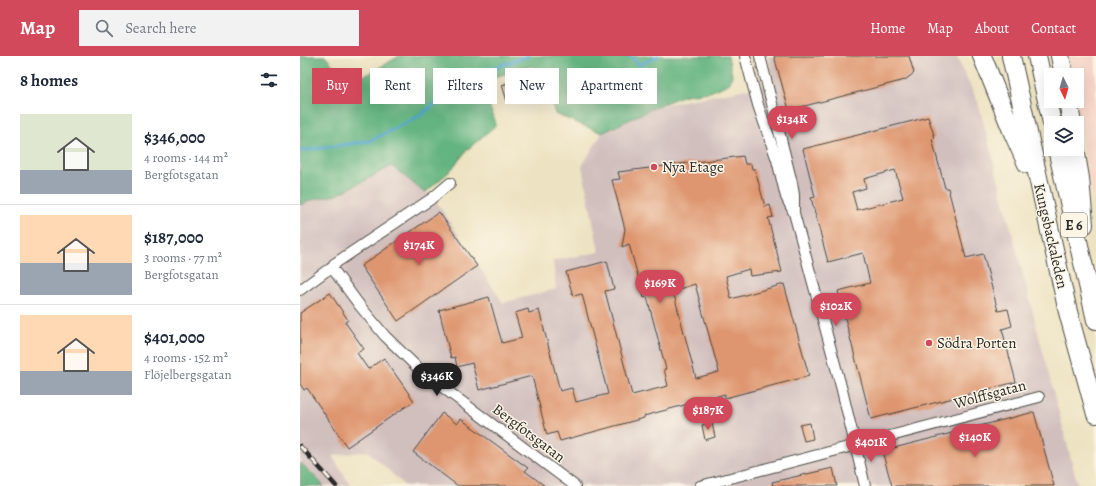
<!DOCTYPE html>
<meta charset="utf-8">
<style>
:root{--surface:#fff;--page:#f2f2f3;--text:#1f2937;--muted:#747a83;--line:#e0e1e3;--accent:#d1495b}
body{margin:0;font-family:Alegreya,serif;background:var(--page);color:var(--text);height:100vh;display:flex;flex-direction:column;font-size:15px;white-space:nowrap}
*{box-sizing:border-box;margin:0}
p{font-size:13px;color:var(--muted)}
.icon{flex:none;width:22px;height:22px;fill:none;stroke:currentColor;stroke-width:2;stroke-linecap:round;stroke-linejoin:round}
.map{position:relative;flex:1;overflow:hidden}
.details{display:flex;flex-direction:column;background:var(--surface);width:300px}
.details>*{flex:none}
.guide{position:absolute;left:12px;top:12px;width:380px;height:36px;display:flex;gap:8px}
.needle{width:26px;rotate:175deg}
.controls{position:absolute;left:744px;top:12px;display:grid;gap:8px}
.controls a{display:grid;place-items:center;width:40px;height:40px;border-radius:0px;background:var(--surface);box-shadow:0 4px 16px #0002;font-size:20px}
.price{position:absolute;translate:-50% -34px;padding:0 9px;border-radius:14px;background:var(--accent);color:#fff;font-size:13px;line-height:26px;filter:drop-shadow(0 1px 2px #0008)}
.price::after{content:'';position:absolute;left:50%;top:24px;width:12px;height:9px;margin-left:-6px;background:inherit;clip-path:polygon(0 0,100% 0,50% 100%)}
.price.active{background:#222;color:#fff}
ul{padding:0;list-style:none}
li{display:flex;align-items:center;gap:12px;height:100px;padding:0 20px}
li+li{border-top:1px solid var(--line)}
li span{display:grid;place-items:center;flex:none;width:112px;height:80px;border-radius:0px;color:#555}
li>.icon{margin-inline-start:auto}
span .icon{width:48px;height:48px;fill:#fffc;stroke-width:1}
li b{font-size:17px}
h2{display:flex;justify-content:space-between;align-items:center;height:48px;padding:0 20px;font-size:17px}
.tag{padding:0 14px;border-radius:0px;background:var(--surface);box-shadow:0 4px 16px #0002;font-size:14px;line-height:36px}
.tag.active{background:var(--accent);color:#fff}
header{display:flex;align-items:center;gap:24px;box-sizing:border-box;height:56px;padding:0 20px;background:var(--accent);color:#fff}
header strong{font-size:19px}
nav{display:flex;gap:22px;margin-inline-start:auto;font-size:14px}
.search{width:280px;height:36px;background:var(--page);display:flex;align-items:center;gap:10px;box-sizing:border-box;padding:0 14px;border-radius:0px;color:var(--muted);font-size:15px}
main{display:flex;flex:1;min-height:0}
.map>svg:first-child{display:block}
</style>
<header>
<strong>Map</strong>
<div class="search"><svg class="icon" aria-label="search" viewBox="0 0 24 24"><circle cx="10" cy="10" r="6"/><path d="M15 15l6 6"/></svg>Search here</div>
<nav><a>Home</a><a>Map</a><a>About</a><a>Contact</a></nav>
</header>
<main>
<section class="details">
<h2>8 homes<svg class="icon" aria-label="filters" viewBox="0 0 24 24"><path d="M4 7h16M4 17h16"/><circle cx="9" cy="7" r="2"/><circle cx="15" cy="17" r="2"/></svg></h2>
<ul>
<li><span style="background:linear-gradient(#dfe7d0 70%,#9aa5b1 0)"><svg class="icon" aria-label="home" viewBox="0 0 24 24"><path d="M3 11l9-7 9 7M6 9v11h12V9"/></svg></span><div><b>$346,000</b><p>4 rooms · 144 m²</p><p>Bergfotsgatan</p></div></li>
<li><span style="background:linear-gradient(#ffd9b3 60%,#9aa5b1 0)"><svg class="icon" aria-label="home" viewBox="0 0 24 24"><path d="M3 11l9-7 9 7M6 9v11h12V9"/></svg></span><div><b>$187,000</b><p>3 rooms · 77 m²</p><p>Bergfotsgatan</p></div></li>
<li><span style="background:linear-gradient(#ffd9b3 70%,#9aa5b1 0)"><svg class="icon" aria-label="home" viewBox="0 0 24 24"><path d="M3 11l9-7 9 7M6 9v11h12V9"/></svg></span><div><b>$401,000</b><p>4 rooms · 152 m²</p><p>Flöjelbergsgatan</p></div></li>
</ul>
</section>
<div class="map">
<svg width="796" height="430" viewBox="0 0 796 430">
<rect width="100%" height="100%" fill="#fcf5e5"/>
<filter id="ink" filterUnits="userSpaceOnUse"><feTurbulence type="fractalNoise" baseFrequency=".025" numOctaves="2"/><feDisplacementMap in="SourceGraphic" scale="8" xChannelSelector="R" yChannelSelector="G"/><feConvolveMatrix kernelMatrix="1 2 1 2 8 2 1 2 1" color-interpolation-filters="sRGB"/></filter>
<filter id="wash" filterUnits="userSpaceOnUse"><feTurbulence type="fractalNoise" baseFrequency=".012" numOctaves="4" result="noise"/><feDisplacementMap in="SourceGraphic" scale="16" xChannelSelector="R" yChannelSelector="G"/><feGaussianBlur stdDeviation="0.9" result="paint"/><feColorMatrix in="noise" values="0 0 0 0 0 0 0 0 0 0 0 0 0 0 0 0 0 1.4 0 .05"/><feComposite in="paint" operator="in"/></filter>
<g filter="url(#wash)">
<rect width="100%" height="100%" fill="#ede3c2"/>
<polygon fill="#f6d2c4" points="766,0 796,0 796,160 775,45 777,45 777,19 770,19"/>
<polygon fill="#d1bfbe" points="468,0 656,0 678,46 778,430 105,430 68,395 32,400 51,430 24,430 0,406 0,149 15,143 37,139 92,110 136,145 203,247 256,233 253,205 299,196 282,110 302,77 357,50 474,28"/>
<g fill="#63b480" stroke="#477056">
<polygon points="0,0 25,0 39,16 60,22 84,9 99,0 428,0 432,19 430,27 410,36 385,39 357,50 302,77 255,58 250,40 232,10 181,25 196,69 168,93 150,115 125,137 92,110 37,139 15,143 0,149"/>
<polygon points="0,406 24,430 0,430"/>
</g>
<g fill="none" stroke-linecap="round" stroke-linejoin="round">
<g stroke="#51a5cd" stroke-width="3.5">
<polyline points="330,0 340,9 358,0"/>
<polyline points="0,95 70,85 121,59 168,21 228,0"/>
</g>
</g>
<g id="blocks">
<g fill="#de966f" fill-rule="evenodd">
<polygon points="474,0 609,0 614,17 605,24 489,54"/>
<polygon points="226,21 231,38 207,45 202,29"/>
<path d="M628,61L635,82L632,83L645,132H648L666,202L683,198L698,255L708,253L712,270L702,273L716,326L571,363L538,235L570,227L563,197L528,206L511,142L515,141L503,93ZM595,114L603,142L557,154L552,136L566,132L564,123Z"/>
<path d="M443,100L445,108H451L452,113H455L465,151L470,149L473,161L468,162L482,216L450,220L449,213L426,220L431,243L484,228L509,320L425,342V338L344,360V362L260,385L257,376L247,379L232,320L179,334L172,307L157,311L155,301L151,302L139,254L189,241L202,287L222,282L215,257L228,253L229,257L239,254L260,335L272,332L276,346L308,338L282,238L273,240L266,216L307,205L314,233L305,235L332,339L368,330L364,313H366L347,241L344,242L329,188L322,191L325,173L312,124L320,123L318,116ZM395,228L419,316L396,322L373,235Z"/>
<polygon points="139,156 177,210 98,265 61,210"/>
<polygon points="30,237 48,264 45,266 64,293 57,297 68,313 84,302 114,345 47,391 7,332 4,334 0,328 0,257"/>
<polygon points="734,356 754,430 592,430 582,395"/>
<polygon points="142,357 157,368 161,363 228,412 225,415 245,430 158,430 113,396"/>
<polygon points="412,367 415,381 405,384 402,369"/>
<polygon points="510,367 513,383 504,385 500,369"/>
<polygon points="533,412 537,430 473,430 472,426"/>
</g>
</g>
</g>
<g filter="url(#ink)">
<use href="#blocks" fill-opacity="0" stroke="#484742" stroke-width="1"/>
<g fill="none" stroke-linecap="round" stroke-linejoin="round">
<g stroke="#484742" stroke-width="12">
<g id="minor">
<polyline points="445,0 458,49 477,104 486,141 494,157 542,334 565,430"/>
<polyline points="460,0 492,127 494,139 494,154"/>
<polyline points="31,213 35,216 60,250 85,280 122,316 275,430"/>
<polyline points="0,234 26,215 31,213 34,208 131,143 150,127"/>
<polyline points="400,430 739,341"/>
</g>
</g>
<g stroke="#484742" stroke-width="20">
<g id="motorway">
<polyline points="682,0 713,77 727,108"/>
<polyline points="711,0 768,256 796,358"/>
<polyline points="737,0 752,67"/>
<polyline points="760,0 764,19"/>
<polyline points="768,45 772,67"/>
<polyline points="757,93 796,264"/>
<polyline points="775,93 780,122 784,169"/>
</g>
</g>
<use href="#minor" stroke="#fff" stroke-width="10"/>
<use href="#motorway" stroke="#fff" stroke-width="18"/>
<g stroke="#2b2b2b" stroke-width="4.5">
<polyline id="rail" points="0,390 36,430"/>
</g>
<use href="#rail" stroke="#fcf5e5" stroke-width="3" stroke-dasharray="9" stroke-linecap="butt"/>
</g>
</g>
<g fill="#d1495b" stroke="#fcf5e5" stroke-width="1.5">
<circle cx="354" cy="111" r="4"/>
<circle cx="629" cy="287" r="4"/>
</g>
<g text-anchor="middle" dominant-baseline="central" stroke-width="3" stroke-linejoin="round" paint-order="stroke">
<rect fill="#fcf5e5" stroke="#6a6863" stroke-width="1" x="761" y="157" width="26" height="24" rx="3"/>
<g font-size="14" font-weight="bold" fill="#2b2b2b">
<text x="774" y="169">E 6</text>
</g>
<g font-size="15" fill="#2b2b2b" stroke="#fcf5e5" text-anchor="start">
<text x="362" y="111">Nya Etage</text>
<text x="637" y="287">Södra Porten</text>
</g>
<g font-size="15" fill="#2b2b2b" stroke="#fcf5e5">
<text transform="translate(751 180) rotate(77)">Kungsbackaleden</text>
<text transform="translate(690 338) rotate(-15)">Wolffsgatan</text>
<text transform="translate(229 377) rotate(37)">Bergfotsgatan</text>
</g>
</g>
</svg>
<div class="controls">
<a><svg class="needle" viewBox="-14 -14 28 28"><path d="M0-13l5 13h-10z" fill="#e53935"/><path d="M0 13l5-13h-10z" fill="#747a83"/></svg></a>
<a><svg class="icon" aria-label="layers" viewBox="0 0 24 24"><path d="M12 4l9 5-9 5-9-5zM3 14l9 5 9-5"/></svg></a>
</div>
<b class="price" style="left:492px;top:84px">$134K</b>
<b class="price" style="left:119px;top:210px">$174K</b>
<b class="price" style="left:360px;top:248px">$169K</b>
<b class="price" style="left:536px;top:271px">$102K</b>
<b class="price active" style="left:137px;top:341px">$346K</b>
<b class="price" style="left:408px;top:375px">$187K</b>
<b class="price" style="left:675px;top:402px">$140K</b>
<b class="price" style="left:571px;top:407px">$401K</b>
<div class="guide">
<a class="tag active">Buy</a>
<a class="tag">Rent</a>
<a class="tag">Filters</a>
<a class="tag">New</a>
<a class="tag">Apartment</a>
</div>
</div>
</main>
